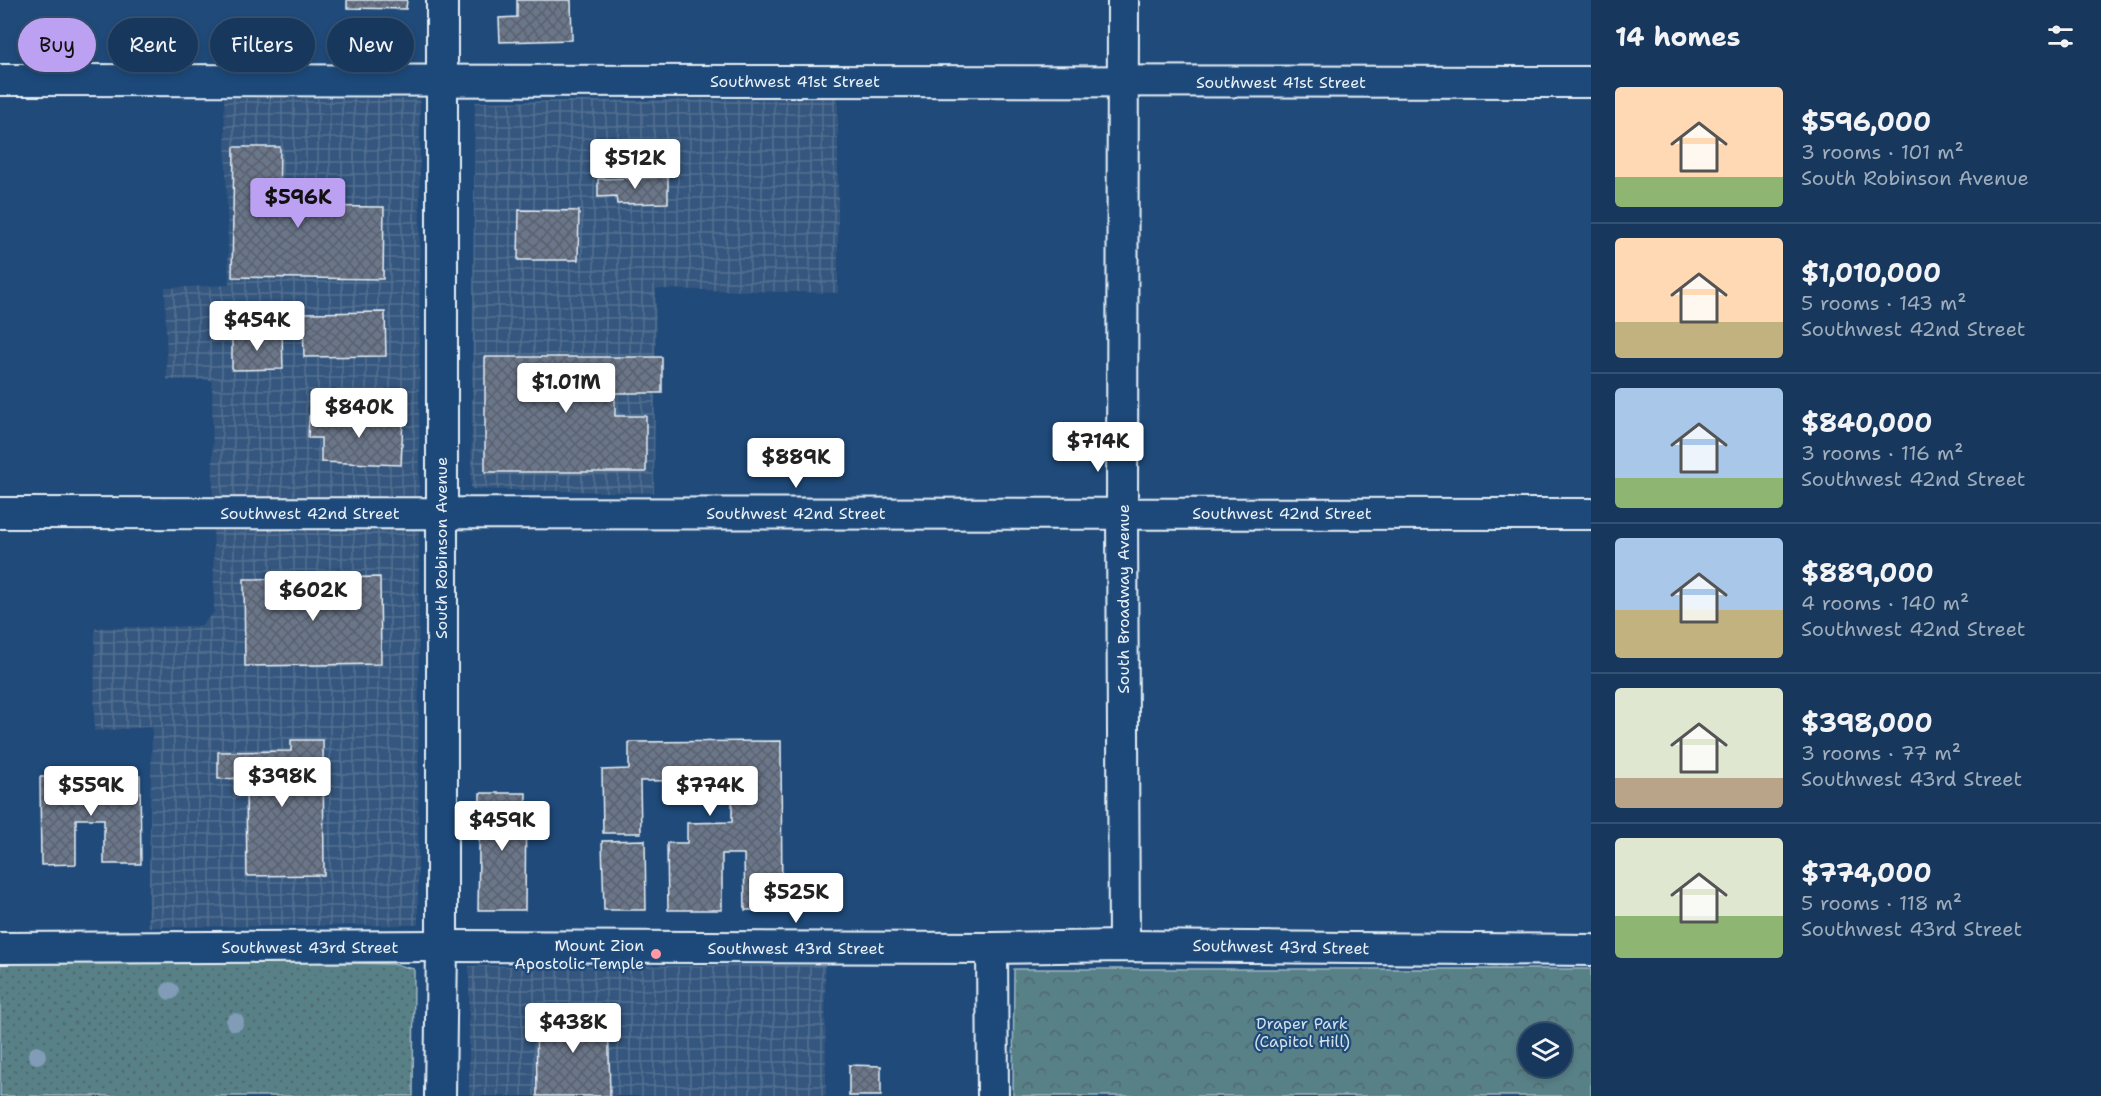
<!DOCTYPE html>
<meta charset="utf-8">
<style>
:root{--surface:#17385c;--page:#203f62;--text:#f1f3f6;--muted:#9eacbb;--line:#365272;--accent:#bca0f2}
body{margin:0;font-family:"Shantell Sans",sans-serif;background:var(--page);color:var(--text);height:100vh;display:flex;flex-direction:column;font-size:22px;white-space:nowrap}
*{box-sizing:border-box;margin:0}
p{font-size:20px;color:var(--muted)}
.icon{flex:none;width:33px;height:33px;fill:none;stroke:currentColor;stroke-width:2;stroke-linecap:round;stroke-linejoin:round}
.map{position:relative;flex:1;overflow:hidden}
.drawer{display:flex;flex-direction:column;background:var(--surface);width:510px}
.drawer>*{flex:none}
.hud{position:absolute;left:18px;top:18px;width:570px;height:54px;display:flex;gap:12px}
.buttons{position:absolute;left:1518px;top:1023px;display:grid;gap:12px}
.buttons a{display:grid;place-items:center;width:54px;height:54px;border-radius:50%;background:var(--surface);box-shadow:0 3px 9px #0003,0 0 0 2px var(--line);font-size:30px}
.price{position:absolute;translate:-50% -51px;padding:0 14px;border-radius:6px;background:#fff;color:#222;font-size:20px;line-height:39px;filter:drop-shadow(0 2px 3px #0008)}
.price::after{content:'';position:absolute;left:50%;top:36px;width:18px;height:14px;margin-left:-9px;background:inherit;clip-path:polygon(0 0,100% 0,50% 100%)}
.price.on{background:var(--accent);color:#111}
ul{padding:0;list-style:none}
li{display:flex;align-items:center;gap:18px;height:150px;padding:0 24px}
li+li{border-top:2px solid var(--line)}
li span{display:grid;place-items:center;flex:none;width:168px;height:120px;border-radius:6px;color:#555}
li>.icon{margin-inline-start:auto}
span .icon{width:72px;height:72px;fill:#fffc;stroke-width:1}
li b{font-size:26px}
h2{display:flex;justify-content:space-between;align-items:center;height:72px;padding:0 24px;font-size:26px}
.chip{padding:0 21px;border-radius:27px;background:var(--surface);box-shadow:0 3px 9px #0003,0 0 0 2px var(--line);font-size:21px;line-height:54px}
.chip.on{background:var(--accent);color:#111}
main{display:flex;flex:1;min-height:0}
.map>svg:first-child{display:block}
</style>
<main>
<div class="map">
<svg width="1591" height="1096" viewBox="0 0 1591 1096">
<defs>
<pattern id="industrial-grid" width="8" height="8" patternUnits="userSpaceOnUse" patternTransform="scale(1.5)"><rect width="8" height="8" fill="#36577e"/><path d="M0 4h8M4 0v8" fill="none" stroke="#537091"/></pattern>
<pattern id="grass-dots" width="8" height="8" patternUnits="userSpaceOnUse" patternTransform="scale(1.5)"><rect width="8" height="8" fill="#588087"/><path d="M2 2h.1M6 6h.1" fill="none" stroke="#50676c" stroke-width="1.8" stroke-linecap="round"/></pattern>
<pattern id="forest-crowns" width="20" height="18" patternUnits="userSpaceOnUse" patternTransform="scale(1.5)"><rect width="20" height="18" fill="#588087"/><path d="M2 6a3 3 0 1 1 6 0M12 15a3 3 0 1 1 6 0" fill="none" stroke="#50676c"/></pattern>
<pattern id="building-cross-hatch" width="8" height="8" patternUnits="userSpaceOnUse" patternTransform="scale(1.5)"><rect width="8" height="8" fill="#6a7689"/><path d="M0 0l8 8M0 8l8-8" fill="none" stroke="#5a616d"/></pattern>
</defs>
<rect width="100%" height="100%" fill="#1f4a7a"/>
<filter id="ink" filterUnits="userSpaceOnUse"><feTurbulence type="fractalNoise" baseFrequency=".0167" numOctaves="2"/><feDisplacementMap in="SourceGraphic" scale="12" xChannelSelector="R" yChannelSelector="G"/><feConvolveMatrix kernelMatrix="1 2 1 2 8 2 1 2 1" color-interpolation-filters="sRGB"/></filter>
<g filter="url(#ink)">
<g fill="url(#industrial-grid)">
<polygon points="224,98 420,99 418,925 148,927 152,727 94,731 95,628 201,626 214,612 212,380 167,380 165,288 229,285"/>
<polygon points="838,98 838,293 656,289 654,493 471,489 475,102"/>
<polygon points="825,965 826,1096 469,1096 469,966"/>
</g>
<polygon fill="url(#grass-dots)" stroke="#a0b8c0" stroke-width="1.5" points="155,958 393,964 414,969 413,1096 0,1096 0,962"/>
<path fill="url(#forest-crowns)" stroke="#a0b8c0" stroke-width="1.5" fill-rule="evenodd" d="M1014,969H1591V1096H1013ZM1528,1034H1562V1066H1528Z"/>
<g fill="url(#building-cross-hatch)" stroke="#e8f1f8" stroke-width="1.5">
<polygon points="347,0 407,0 406,9 347,8"/>
<polygon points="517,0 571,0 572,40 500,42 499,18 517,17"/>
<polygon points="234,147 280,147 279,206 384,207 383,279 232,277"/>
<polygon points="668,177 668,203 617,204 616,196 598,197 598,179"/>
<polygon points="519,210 579,211 578,260 518,260"/>
<polygon points="385,312 386,356 304,357 303,313"/>
<polygon points="282,333 283,369 232,370 232,334"/>
<polygon points="485,357 662,357 662,393 615,393 615,416 646,416 646,472 485,472"/>
<polygon points="309,416 403,418 401,465 321,462 321,438 308,438"/>
<polygon points="380,577 381,664 245,666 244,579"/>
<polygon points="291,740 323,740 324,875 247,876 246,778 218,779 218,752 291,751"/>
<polygon points="781,741 782,910 745,910 744,854 722,854 722,910 668,910 667,843 687,843 687,823 732,822 732,780 640,781 641,833 603,833 602,770 629,769 629,742"/>
<polygon points="140,776 141,864 104,864 104,819 76,819 76,864 41,865 40,777"/>
<polygon points="480,793 526,793 525,910 478,910"/>
<polygon points="645,840 646,910 604,910 602,841"/>
<polygon points="608,1011 610,1096 537,1096 536,1012"/>
<polygon points="849,1065 881,1066 881,1096 849,1096"/>
</g>
<g fill="none" stroke-linecap="round" stroke-linejoin="round">
<g stroke="#e8f1f8" stroke-width="34">
<g id="minor">
<polyline points="1123,0 1122,513 1124,946"/>
<polyline points="0,80 1591,82"/>
<polyline points="0,513 1591,514"/>
<polyline points="0,948 442,946 992,948 1124,946 1591,950"/>
<polyline points="992,948 993,1096"/>
<polyline points="440,1096 442,946 442,0"/>
</g>
</g>
<use href="#minor" stroke="#1f4a7a" stroke-width="30"/>
</g>
<g fill="#819cb6">
<circle cx="170" cy="991" r="9"/>
<circle cx="235" cy="1022" r="9"/>
<circle cx="37" cy="1055" r="9"/>
</g>
</g>
<circle fill="#ff9aa2" stroke="#1f4a7a" stroke-width="2" cx="656" cy="954" r="6"/>
<g text-anchor="middle" dominant-baseline="central" stroke-width="4.5" stroke-linejoin="round" paint-order="stroke">
<g font-size="16" fill="#e8f1f8" stroke="#1f4a7a">
<text x="795" y="81">Southwest 41st Street</text>
<text x="1281" y="82">Southwest 41st Street</text>
<text x="310" y="513">Southwest 42nd Street</text>
<text x="796" y="513">Southwest 42nd Street</text>
<text x="1282" y="513">Southwest 42nd Street</text>
<text transform="translate(441 548) rotate(-90)">South Robinson Avenue</text>
<text transform="translate(1123 599) rotate(-90)">South Broadway Avenue</text>
<text x="310" y="947">Southwest 43rd Street</text>
<text transform="translate(1281 947) rotate(1)">Southwest 43rd Street</text>
<text x="796" y="948">Southwest 43rd Street</text>
</g>
<g font-size="16" fill="#e8f1f8" stroke="#1f4a7a" text-anchor="end">
<text x="644" y="945">Mount Zion<tspan x="644" dy="18">Apostolic Temple</tspan></text>
</g>
<g font-size="16" fill="#d2e0e7" stroke="#1f4a7a">
<text x="1302" y="1023">Draper Park<tspan x="1302" dy="18">(Capitol Hill)</tspan></text>
</g>
</g>
</svg>
<div class="buttons">
<a><svg class="icon" aria-label="layers" viewBox="0 0 24 24"><path d="M12 4l9 5-9 5-9-5zM3 14l9 5 9-5"/></svg></a>
</div>
<b class="price" style="left:635px;top:190px">$512K</b>
<b class="price on" style="left:298px;top:229px">$596K</b>
<b class="price" style="left:257px;top:352px">$454K</b>
<b class="price" style="left:566px;top:414px">$1.01M</b>
<b class="price" style="left:359px;top:439px">$840K</b>
<b class="price" style="left:1098px;top:473px">$714K</b>
<b class="price" style="left:796px;top:489px">$889K</b>
<b class="price" style="left:313px;top:622px">$602K</b>
<b class="price" style="left:282px;top:808px">$398K</b>
<b class="price" style="left:91px;top:817px">$559K</b>
<b class="price" style="left:710px;top:817px">$774K</b>
<b class="price" style="left:502px;top:852px">$459K</b>
<b class="price" style="left:796px;top:924px">$525K</b>
<b class="price" style="left:573px;top:1054px">$438K</b>
<div class="hud">
<a class="chip on">Buy</a>
<a class="chip">Rent</a>
<a class="chip">Filters</a>
<a class="chip">New</a>
</div>
</div>
<section class="drawer">
<h2>14 homes<svg class="icon" aria-label="filters" viewBox="0 0 24 24"><path d="M4 7h16M4 17h16"/><circle cx="9" cy="7" r="2"/><circle cx="15" cy="17" r="2"/></svg></h2>
<ul>
<li><span style="background:linear-gradient(#ffd9b3 75%,#8fb573 0)"><svg class="icon" aria-label="home" viewBox="0 0 24 24"><path d="M3 11l9-7 9 7M6 9v11h12V9"/></svg></span><div><b>$596,000</b><p>3 rooms · 101 m²</p><p>South Robinson Avenue</p></div></li>
<li><span style="background:linear-gradient(#ffd9b3 70%,#c2b280 0)"><svg class="icon" aria-label="home" viewBox="0 0 24 24"><path d="M3 11l9-7 9 7M6 9v11h12V9"/></svg></span><div><b>$1,010,000</b><p>5 rooms · 143 m²</p><p>Southwest 42nd Street</p></div></li>
<li><span style="background:linear-gradient(#a9c7e8 75%,#8fb573 0)"><svg class="icon" aria-label="home" viewBox="0 0 24 24"><path d="M3 11l9-7 9 7M6 9v11h12V9"/></svg></span><div><b>$840,000</b><p>3 rooms · 116 m²</p><p>Southwest 42nd Street</p></div></li>
<li><span style="background:linear-gradient(#a9c7e8 60%,#c2b280 0)"><svg class="icon" aria-label="home" viewBox="0 0 24 24"><path d="M3 11l9-7 9 7M6 9v11h12V9"/></svg></span><div><b>$889,000</b><p>4 rooms · 140 m²</p><p>Southwest 42nd Street</p></div></li>
<li><span style="background:linear-gradient(#dfe7d0 75%,#b9a48a 0)"><svg class="icon" aria-label="home" viewBox="0 0 24 24"><path d="M3 11l9-7 9 7M6 9v11h12V9"/></svg></span><div><b>$398,000</b><p>3 rooms · 77 m²</p><p>Southwest 43rd Street</p></div></li>
<li><span style="background:linear-gradient(#dfe7d0 65%,#8fb573 0)"><svg class="icon" aria-label="home" viewBox="0 0 24 24"><path d="M3 11l9-7 9 7M6 9v11h12V9"/></svg></span><div><b>$774,000</b><p>5 rooms · 118 m²</p><p>Southwest 43rd Street</p></div></li>
</ul>
</section>
</main>
